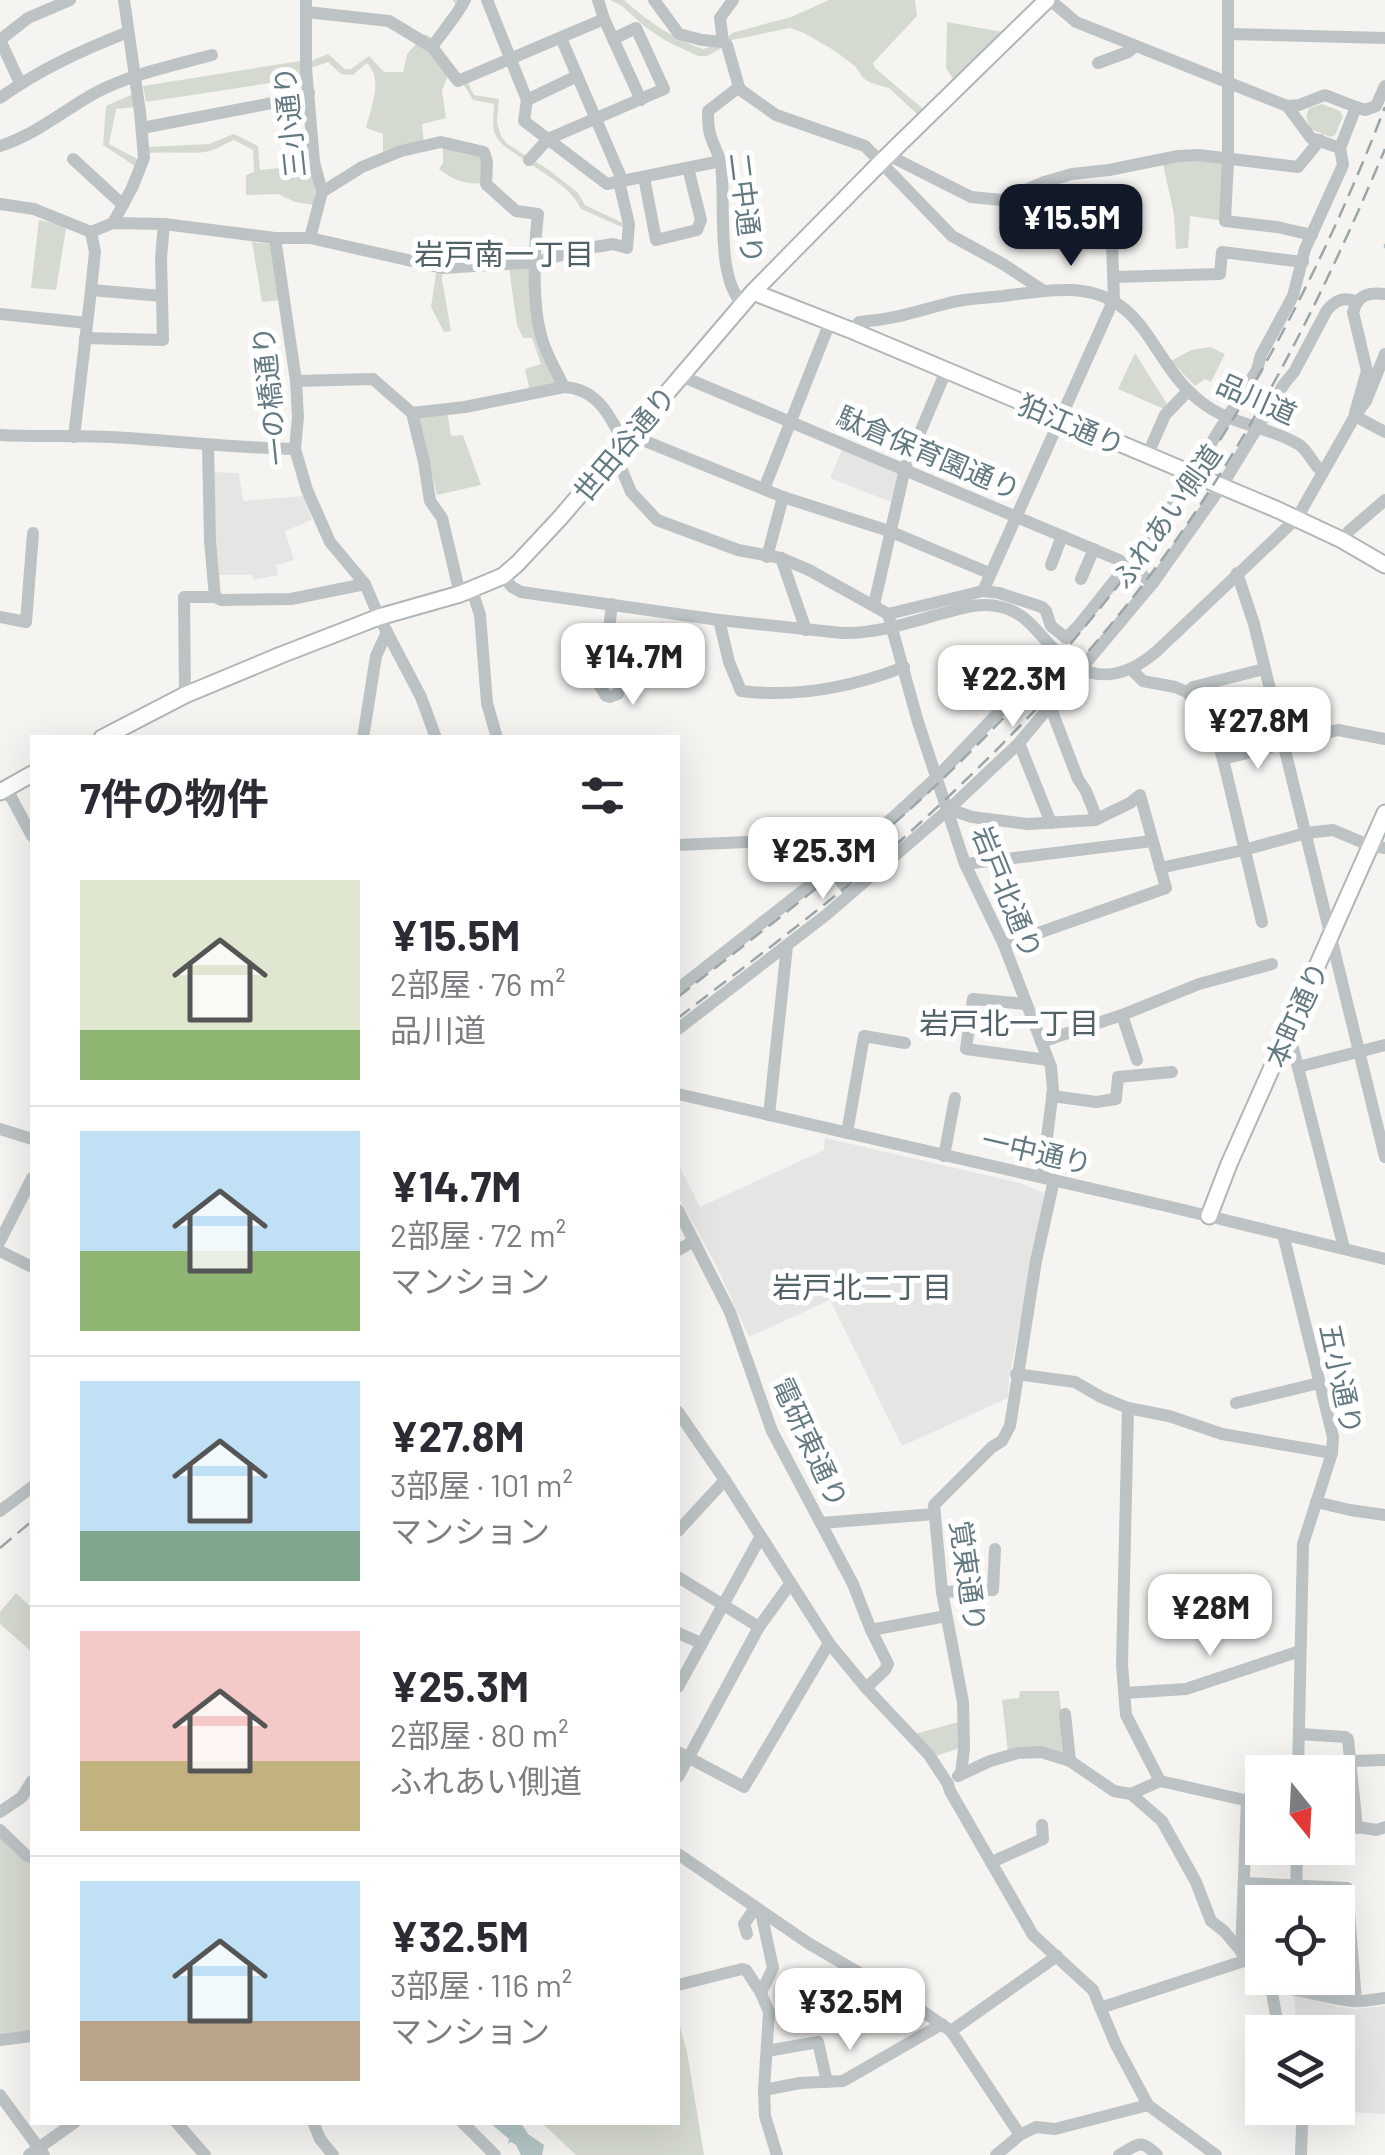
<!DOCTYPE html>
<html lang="ja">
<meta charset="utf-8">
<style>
:root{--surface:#fff;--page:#f2f2f3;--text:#2b2b33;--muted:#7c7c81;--line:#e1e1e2;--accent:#111827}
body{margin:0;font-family:Barlow,"Noto Sans JP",sans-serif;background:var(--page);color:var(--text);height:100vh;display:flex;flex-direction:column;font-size:38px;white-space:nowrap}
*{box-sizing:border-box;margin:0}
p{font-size:32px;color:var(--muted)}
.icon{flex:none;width:55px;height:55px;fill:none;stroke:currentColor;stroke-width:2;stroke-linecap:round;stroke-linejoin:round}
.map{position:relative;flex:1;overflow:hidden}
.side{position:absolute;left:30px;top:735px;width:650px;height:1390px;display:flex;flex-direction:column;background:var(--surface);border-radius:0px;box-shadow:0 10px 40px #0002}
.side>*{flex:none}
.needle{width:65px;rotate:162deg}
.buttons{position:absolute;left:1245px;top:1755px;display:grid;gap:20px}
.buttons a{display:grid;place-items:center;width:110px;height:110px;border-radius:0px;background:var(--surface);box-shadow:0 10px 40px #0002;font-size:50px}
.price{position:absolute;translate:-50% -85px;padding:0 22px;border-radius:20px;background:#fff;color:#222;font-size:32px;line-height:65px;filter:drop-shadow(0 2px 5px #0008)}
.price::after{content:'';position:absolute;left:50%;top:60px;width:30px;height:22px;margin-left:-15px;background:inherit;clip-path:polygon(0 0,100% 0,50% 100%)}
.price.on{background:var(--accent);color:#fff}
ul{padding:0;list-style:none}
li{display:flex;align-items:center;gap:30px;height:250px;padding:0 50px}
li+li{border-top:2px solid var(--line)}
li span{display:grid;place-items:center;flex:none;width:280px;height:200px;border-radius:0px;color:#555}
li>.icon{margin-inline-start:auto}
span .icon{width:120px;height:120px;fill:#fffc;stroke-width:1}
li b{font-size:42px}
h2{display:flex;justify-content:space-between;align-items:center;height:120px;padding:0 50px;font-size:42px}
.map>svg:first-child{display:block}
</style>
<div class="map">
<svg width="1385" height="2155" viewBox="0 0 1385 2155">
<rect width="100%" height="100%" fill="#f5f4f1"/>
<g fill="#e5e6e4">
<polygon points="843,447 898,472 891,502 830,478"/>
<polygon points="212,472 239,473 243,501 304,496 312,520 285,531 294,560 276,565 278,575 253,580 252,575 216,575"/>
<polygon points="825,1138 1020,1183 1046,1194 1009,1378 1008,1398 902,1446 830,1300 749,1337 716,1265 678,1196 678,1163 700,1207 824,1150"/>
<polygon points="1294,1994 1335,2006 1355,2009 1385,2006 1385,2114 1310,2110 1309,2108 1338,2108 1338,2032 1297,2032"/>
</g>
<g fill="#d5dad0">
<path d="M453,0H461L432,47L449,73L442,90L446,118L422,124L424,144L383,154V134L366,128C371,107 384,80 367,63L353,75L341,74L328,62L311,68V61L328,54L345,69H351L369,56L384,72H403L407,54L425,34L432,38L447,16L456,7Z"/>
<path d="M610,0H624C649,22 672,38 703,49L723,42L732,33L791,17L829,0H915L917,16L873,63L875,68L923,109L918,115L889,88L871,83L863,78L856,67L835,51L804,33L790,28L732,40L727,45L707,56H698L666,41L644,26L622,6Z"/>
<polygon points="947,22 1003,32 955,82 946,68"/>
<polygon points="300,61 303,78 146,102 143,86"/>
<path d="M468,83L474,95L499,99L497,122L501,136L507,144L549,170L578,193L585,205L625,224L624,228L581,209C570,185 540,172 520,157C511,150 501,146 496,136C491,127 494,114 494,104L473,100L464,85Z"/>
<polygon points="133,94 137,107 116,109 109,144 141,161 138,168 103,145 106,106"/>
<path d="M1322,104L1340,111L1343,117L1335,135L1330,137L1311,129C1307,121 1304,114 1310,108Z"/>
<path d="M234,134L258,146L260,170L310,165L315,189L314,205L295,202L278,194L246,195V175L254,172L253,150L234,140C226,143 218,149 210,151C194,155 168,151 149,153L148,147L209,144Z"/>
<path d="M443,144L483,153V183C465,185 453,180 439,169L443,163Z"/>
<polygon points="1162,160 1228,160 1225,221 1190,216 1188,248 1176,249 1174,214"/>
<polygon points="39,220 59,224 66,229 56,290 31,288"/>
<polygon points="252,242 270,244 280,300 262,302"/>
<polygon points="534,266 532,293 560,384 530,392 525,369 541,364 532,338 523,338 517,325 509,268"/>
<polygon points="437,267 443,268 442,279 451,331 444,332 431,307"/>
<polygon points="1210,347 1225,354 1211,382 1205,379 1195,386 1171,361 1191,350"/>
<polygon points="1135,353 1167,404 1164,409 1118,389"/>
<polygon points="447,411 451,436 463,435 481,485 437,495 417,414"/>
<polygon points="16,1593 32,1608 32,1652 0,1624 0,1612"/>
<polygon points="1020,1691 1059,1691 1066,1756 1008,1753 1002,1700 1019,1698"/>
<polygon points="962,1721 963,1747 933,1757 915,1734"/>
<polygon points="0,1834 32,1861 32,2035 0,2038"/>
<polygon points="678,2019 687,2052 704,2155 576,2155 542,2123 678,2122"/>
</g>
<polygon fill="#b2c4c4" points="490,2123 521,2123 528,2134 544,2145 542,2155 521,2155 516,2145 511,2142 508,2144 509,2139"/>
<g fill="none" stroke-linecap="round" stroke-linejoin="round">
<polyline stroke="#b2c4c4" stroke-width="2.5" points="1385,247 1385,245"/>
<g stroke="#afb6b8" stroke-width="19">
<g id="major">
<polyline points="753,292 853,331 1278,510 1342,540 1385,565"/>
<polyline points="102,738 185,695 281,655 379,617 460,594 503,576 517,564 560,518 753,292 882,161 1047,0"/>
<polyline points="0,792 32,774"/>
<polyline points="1209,1216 1229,1164 1385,813"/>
</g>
</g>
<g stroke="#bdc3c5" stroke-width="12">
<polyline points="306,0 306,68 314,162 322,192 310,238"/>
<polyline points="487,0 527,100 524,121 607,184 721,161"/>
<polyline points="598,0 604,19 641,100"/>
<polyline points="654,0 679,34 702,40 723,42"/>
<polyline points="733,0 720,18 723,42 727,45 739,87"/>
<polyline points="1050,0 1076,22 1287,106 1299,105 1325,95 1356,107 1340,148 1311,138 1287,106"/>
<polyline points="1228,0 1228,160 1225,221 1277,227 1312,235"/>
<polyline points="307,12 389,21 432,47 458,81 604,19"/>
<polyline points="1228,34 1385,38"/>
<path d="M432,47C443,31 456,17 465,0"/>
<polyline points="1098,63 1128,52 1136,46"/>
<polyline points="20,83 0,40 28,18 70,0"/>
<polyline points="739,87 742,91 776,115 865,146 952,236 1003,264 1044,291"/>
<path d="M739,87L708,111C708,119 708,127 710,134C713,145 719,154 721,164C726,200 715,278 743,304"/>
<path d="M0,98C40,69 83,50 128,32"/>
<polyline points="527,100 577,76"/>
<polyline points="1356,107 1365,110 1376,106 1385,86"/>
<polyline points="142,128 293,99 309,93"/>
<path d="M0,146C35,135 63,111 95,93C131,74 172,66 212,55"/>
<polyline points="888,155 971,197 1002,200 1044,182 1072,174 1109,170 1178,156 1198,155 1298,167 1320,140"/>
<polyline points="73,159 123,205"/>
<polyline points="529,160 548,139 664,89 636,28 613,39"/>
<polyline points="644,177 656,240 697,230 701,220 688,168"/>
<path d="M322,192L362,167L401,151L441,142L484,152L487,162L486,184L516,211L538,214C534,246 532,304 541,335C545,353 556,370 564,387C598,389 610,416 624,443"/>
<polyline points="0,204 34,209 91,232 113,223 164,224 275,238 310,238 443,268 537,262 583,249 613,244 627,248 629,224 619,182 620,175 561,38"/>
<polyline points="113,223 132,188 144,158 140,112 124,0"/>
<polyline points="91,232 95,252 91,290"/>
<polyline points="275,238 296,381 298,417 295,449 307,490 330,542 365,584 379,617 421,697 436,738"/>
<polyline points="1114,277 1220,274 1222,252 1303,262"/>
<polyline points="0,314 87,323"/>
<path d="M853,331L859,322C893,320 917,311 949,303C966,298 985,298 1003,296C1025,293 1049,289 1072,290C1148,294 1149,361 1200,401C1229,425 1268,426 1298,444C1309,450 1312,465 1323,472"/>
<polyline points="85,338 163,340 161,258 164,224"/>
<polyline points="681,376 1119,560 1153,583"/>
<polyline points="296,381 373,379 412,413 424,462 430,501 442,518 460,594"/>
<polyline points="412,413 465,407 564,387"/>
<path d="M1355,413L1367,371L1353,312C1358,295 1368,292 1385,294"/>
<polyline points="1355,416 1385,432"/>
<path d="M0,435C36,437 73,435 109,437C171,440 232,448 295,449"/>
<polyline points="630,435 783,497 889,531 989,573"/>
<polyline points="74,437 91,290 162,296"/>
<polyline points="208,445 210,541 215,597"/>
<polyline points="615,453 631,492 657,520 738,550 781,558 809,570 888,614 918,722 965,864 1004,945 1051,1067 1053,1090 1042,1177"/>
<polyline points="1147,456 1165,415 1188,391"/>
<polyline points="764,489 830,322"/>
<polyline points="1342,540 1349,531 1385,500"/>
<polyline points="767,557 783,497"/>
<polyline points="781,558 806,630"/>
<polyline points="1051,565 1062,536"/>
<polyline points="1237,573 1254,624 1385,1157"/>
<path d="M503,576L512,587L521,592L719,620L842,633C876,634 908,623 940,614C960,609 980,601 1001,607C1027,613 1037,633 1055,650C1089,684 1122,681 1157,651L1297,518L1355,416L1366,401L1385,354"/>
<polyline points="1081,579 1094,549"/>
<polyline points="472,590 480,615 487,703 497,738"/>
<polyline points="983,591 999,593 1042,607 1046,611 1051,626 1066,638 1079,625 1163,520 1257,370 1261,355 1293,296 1305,249 1343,165 1340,148"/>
<polyline points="874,605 905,468 946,371"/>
<polyline points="888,614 983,591 1114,299 1111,216"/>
<polyline points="0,617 26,622 33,533"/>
<path d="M719,620L729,662L741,691C797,698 852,687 904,667"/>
<polyline points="1132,670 1143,681 1175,687 1187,692 1212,725 1223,759 1262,922"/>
<polyline points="603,679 612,676 618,680 621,687 618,694 610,697 606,696 600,686 603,679 612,604"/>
<polyline points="1187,692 1193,687 1264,669"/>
<polyline points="185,695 184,597 215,597 221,600 291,599 365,584"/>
<polyline points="1050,706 1078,779 1086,791 1097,819"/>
<polyline points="363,738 376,656 387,632"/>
<polyline points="1019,743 1051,823"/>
<polyline points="1223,759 1338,730 1385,739"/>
<polyline points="0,790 11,797 32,836"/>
<polyline points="949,809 972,817 1028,824 1095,820 1130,803 1140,795 1166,888 1004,945"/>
<polyline points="822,836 825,859 850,894"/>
<polyline points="678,845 771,841 788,843 822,836 873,833"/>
<polyline points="965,864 1152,841"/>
<polyline points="1160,868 1244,850 1306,833 1333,830 1371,846 1385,848"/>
<polyline points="678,989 876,833 937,777 1056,652"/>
<polyline points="1026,1004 973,999 966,1049 1048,1060"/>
<polyline points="1122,1015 1137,1060"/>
<path d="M678,1029L826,915L949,809L1019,743L1153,583L1221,487L1284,384L1294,372L1327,310C1336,300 1344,296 1357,302"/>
<polyline points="1041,1042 1122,1015 1199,984 1272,964"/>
<polyline points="1283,1044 1293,1048 1344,1248"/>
<polyline points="1298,1067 1385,1045"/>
<polyline points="678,1094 1171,1207 1385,1259"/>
<polyline points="1052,1096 1096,1102 1116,1099 1118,1077 1172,1072"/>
<polyline points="769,1115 787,946"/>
<polyline points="0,1129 32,1139"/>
<polyline points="847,1133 864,1036 905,1043"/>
<polyline points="944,1156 955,1098"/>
<polyline points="678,1210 730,1312 772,1431 853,1584 871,1630 888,1664 885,1670 866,1688"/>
<polyline points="1283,1234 1333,1437 1332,1453 1303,1544 1298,1772"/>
<polyline points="0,1241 32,1178"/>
<polyline points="678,1250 694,1241"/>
<polyline points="0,1251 32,1267"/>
<polyline points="1016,1374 1075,1382 1101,1397 1128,1408 1169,1416 1222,1434 1332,1453"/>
<polyline points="1236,1403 1319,1383"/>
<polyline points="1128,1408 1122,1665 1126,1715 1160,1781"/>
<polyline points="678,1412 725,1480 829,1643 866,1688 929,1755 948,1784 950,1791 1033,1935 1093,1990 1116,2045 1148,2105 1216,2155"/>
<polyline points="1316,1502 1350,1510 1385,1515"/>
<polyline points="0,1511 32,1487"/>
<polyline points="821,1523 935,1514"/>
<polyline points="678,1531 725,1480"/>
<polyline points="678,1577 759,1627"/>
<polyline points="942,1592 993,1590 995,1549"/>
<polyline points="871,1630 946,1616"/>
<polyline points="678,1633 701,1643"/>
<polyline points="678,1687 761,1536"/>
<polyline points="1125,1693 1186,1689 1300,1651"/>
<polyline points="1065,1714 1070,1761"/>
<polyline points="1299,1734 1345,1737 1348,1739 1357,1828"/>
<polyline points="678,1752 744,1787 829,1643"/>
<polyline points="1351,1761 1385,1760"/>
<polyline points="961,1773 964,1749 963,1702 942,1592 934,1505 992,1447 1002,1441 1010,1426 1036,1261 1054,1180"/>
<polyline points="958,1776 990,1761 1018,1753 1041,1752 1070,1761 1114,1791 1131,1794 1162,1821 1196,1882 1211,1921 1224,1931 1262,1976"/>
<polyline points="678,1777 759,1627 790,1584"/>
<polyline points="1131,1794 1160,1781 1262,1804"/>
<polyline points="0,1812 22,1797 32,1781"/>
<polyline points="1338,1824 1377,1830 1385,1827"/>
<polyline points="0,1830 27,1856 32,1857"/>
<polyline points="678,1854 808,1943 909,2002 951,2031 1057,1956"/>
<polyline points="992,1862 1043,1839 1042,1825"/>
<polyline points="1245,1883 1347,1888 1356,2001"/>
<polyline points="1296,1902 1297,1848"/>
<polyline points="761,1912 773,1968 761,1993"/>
<polyline points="747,1934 744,1924 755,1908"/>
<polyline points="1241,1952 1247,1799"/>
<polyline points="1268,1984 1271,1987 1279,2032"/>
<polyline points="678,1985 742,1969 746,1970 761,1993 769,2012 764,2090 765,2116 777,2155"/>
<path d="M1271,1987C1300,1988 1324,1998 1352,2001C1363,2002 1374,2000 1385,1998"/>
<polyline points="1100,2008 1250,1959"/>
<polyline points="951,2031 1020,2135 1036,2127 1055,2129 1148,2105"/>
<polyline points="0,2040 32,2036"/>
<polyline points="767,2051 818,2042 827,2082"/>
<polyline points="764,2090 800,2083 843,2081 942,2024"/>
<polyline points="0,2095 44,2155"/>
<polyline points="176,2122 205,2155"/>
<polyline points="313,2122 320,2139 333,2155"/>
<polyline points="462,2122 495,2155"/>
<polyline points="29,2155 75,2122"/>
<polyline points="996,2155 1020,2135"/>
<path d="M1119,2155C1139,2144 1140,2138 1157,2155"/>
<polyline points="1301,2155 1302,2126 1305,2108"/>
</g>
<use href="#major" stroke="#fff" stroke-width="15"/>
<g stroke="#9ca6a9" stroke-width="2.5" stroke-dasharray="15 8" stroke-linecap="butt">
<path d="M678,997C773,922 872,849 958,764C1153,573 1287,361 1385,107"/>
<path d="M678,1018C759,955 844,893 920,823C1027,725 1129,615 1208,493C1279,384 1335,268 1385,149"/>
<polyline points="0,1548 32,1521"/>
</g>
</g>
<g text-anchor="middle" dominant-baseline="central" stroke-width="10" stroke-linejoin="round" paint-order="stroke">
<g font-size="28" fill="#637a82" stroke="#fff">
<text transform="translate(289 122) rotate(-96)">三小通り</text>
<text transform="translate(747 208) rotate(83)">二中通り</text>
<text transform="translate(269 396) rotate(-96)">一の橋通り</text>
<text transform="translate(1257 398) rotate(24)">品川道</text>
<text transform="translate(1072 424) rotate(23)">狛江通り</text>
<text transform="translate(624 443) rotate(-50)">世田谷通り</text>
<text transform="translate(929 452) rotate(23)">駄倉保育園通り</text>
<text transform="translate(1166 516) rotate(-55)">ふれあい側道</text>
<text transform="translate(1008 892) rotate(68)">岩戸北通り</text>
<text transform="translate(1296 1014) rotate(-66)">本町通り</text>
<text transform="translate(1037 1151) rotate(13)">一中通り</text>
<text transform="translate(1342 1379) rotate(78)">五小通り</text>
<text transform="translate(811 1442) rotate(65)">電研東通り</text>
<text transform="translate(969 1576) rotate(82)">覚東通り</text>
</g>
<g font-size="30" fill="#516267" stroke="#fff">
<text x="504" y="253">岩戸南一丁目</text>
<text x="1009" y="1022">岩戸北一丁目</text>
<text x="862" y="1286">岩戸北二丁目</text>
</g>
</g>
</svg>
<div class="buttons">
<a><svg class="needle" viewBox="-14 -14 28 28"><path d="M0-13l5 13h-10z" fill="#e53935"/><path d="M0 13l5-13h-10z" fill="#7c7c81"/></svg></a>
<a><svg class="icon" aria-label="locate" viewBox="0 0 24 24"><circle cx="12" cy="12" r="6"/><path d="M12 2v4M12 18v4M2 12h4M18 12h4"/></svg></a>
<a><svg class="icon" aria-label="layers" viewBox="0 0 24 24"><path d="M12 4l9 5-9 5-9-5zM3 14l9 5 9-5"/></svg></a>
</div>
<b class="price on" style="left:1071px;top:269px">¥15.5M</b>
<b class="price" style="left:633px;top:708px">¥14.7M</b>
<b class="price" style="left:1013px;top:730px">¥22.3M</b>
<b class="price" style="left:1258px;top:772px">¥27.8M</b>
<b class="price" style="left:823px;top:902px">¥25.3M</b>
<b class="price" style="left:1210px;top:1659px">¥28M</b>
<b class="price" style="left:850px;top:2053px">¥32.5M</b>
<section class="side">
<h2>7件の物件<svg class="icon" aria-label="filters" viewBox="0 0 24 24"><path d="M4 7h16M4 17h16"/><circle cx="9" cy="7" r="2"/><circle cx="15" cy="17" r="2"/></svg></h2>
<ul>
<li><span style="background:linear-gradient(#dfe7d0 75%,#8fb573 0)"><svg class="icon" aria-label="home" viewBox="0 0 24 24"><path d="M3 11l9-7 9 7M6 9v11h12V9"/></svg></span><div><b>¥15.5M</b><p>2部屋 · 76 m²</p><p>品川道</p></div></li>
<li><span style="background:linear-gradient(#bfe0f5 60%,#8fb573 0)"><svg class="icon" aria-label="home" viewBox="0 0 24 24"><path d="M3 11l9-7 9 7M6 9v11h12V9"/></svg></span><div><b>¥14.7M</b><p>2部屋 · 72 m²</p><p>マンション</p></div></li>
<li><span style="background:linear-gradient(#bfe0f5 75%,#7fa58c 0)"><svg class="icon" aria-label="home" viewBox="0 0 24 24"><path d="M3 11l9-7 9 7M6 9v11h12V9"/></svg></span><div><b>¥27.8M</b><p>3部屋 · 101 m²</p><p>マンション</p></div></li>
<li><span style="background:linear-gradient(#f6c9c9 65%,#c2b280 0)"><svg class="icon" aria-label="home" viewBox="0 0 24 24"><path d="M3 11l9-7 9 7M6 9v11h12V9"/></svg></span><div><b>¥25.3M</b><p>2部屋 · 80 m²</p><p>ふれあい側道</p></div></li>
<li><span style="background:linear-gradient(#bfe0f5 70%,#b9a48a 0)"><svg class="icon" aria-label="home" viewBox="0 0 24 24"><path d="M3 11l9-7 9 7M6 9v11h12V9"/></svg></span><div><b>¥32.5M</b><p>3部屋 · 116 m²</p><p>マンション</p></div></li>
</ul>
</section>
</div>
